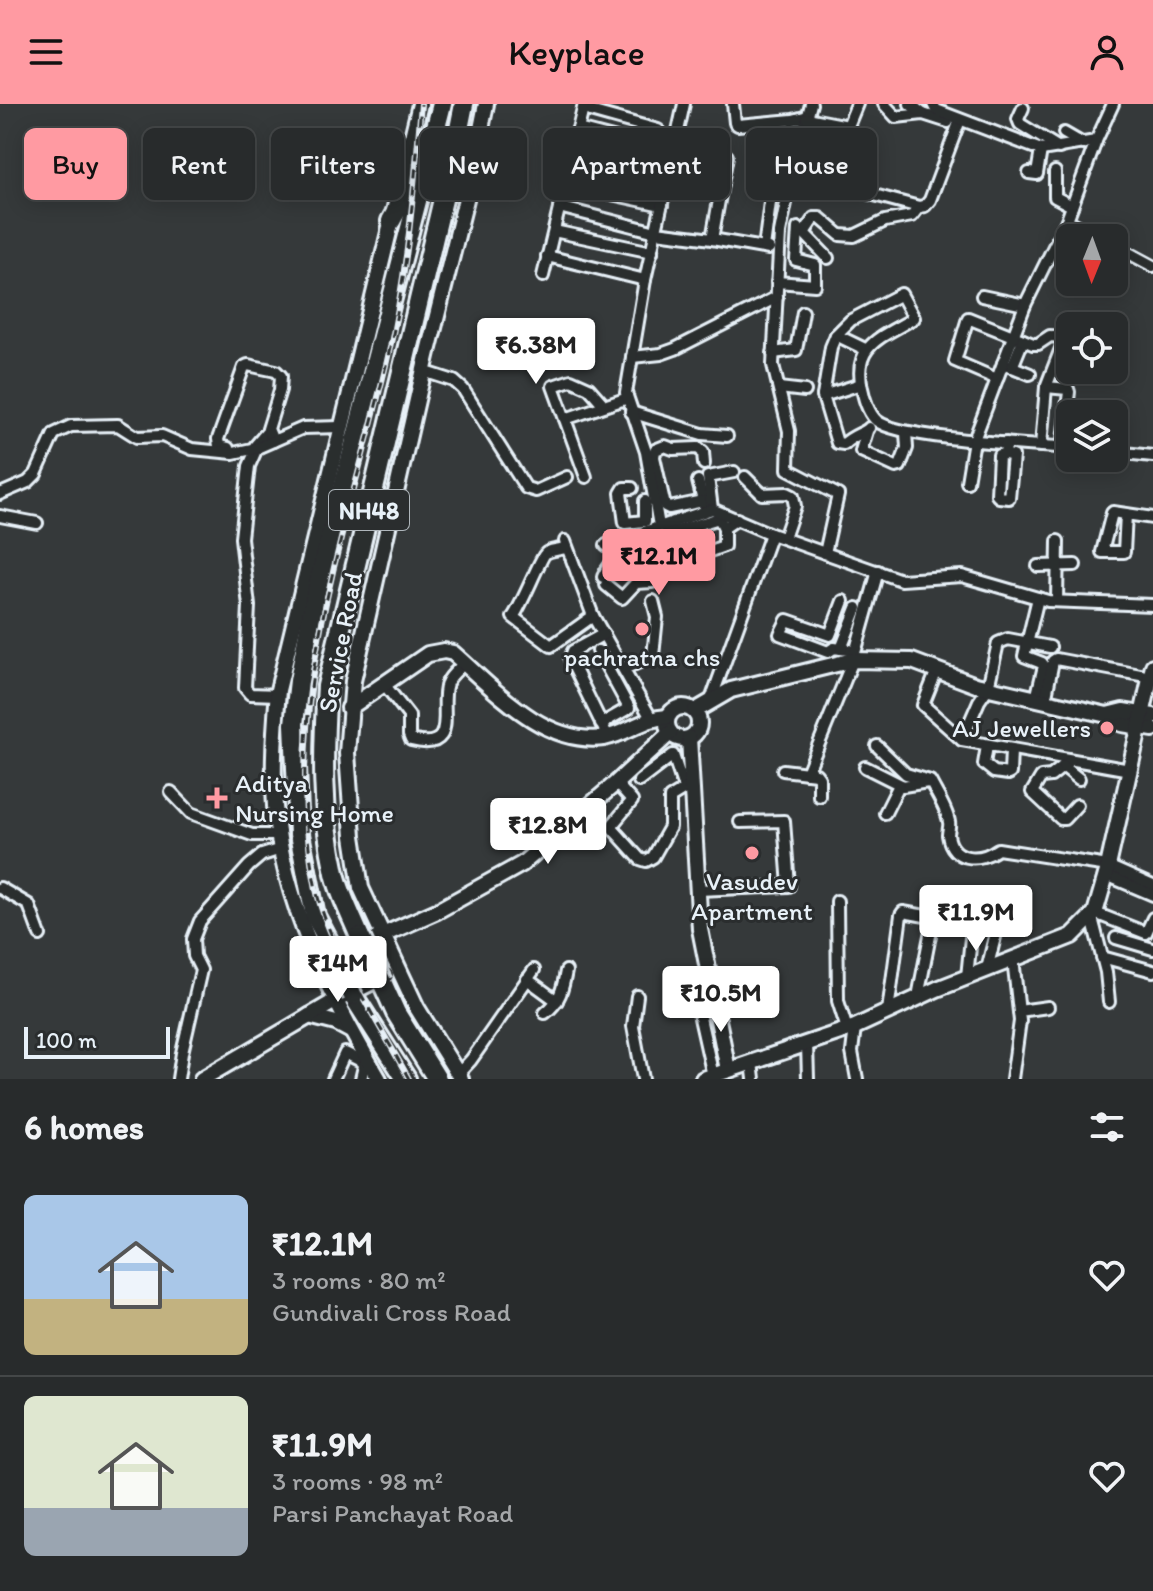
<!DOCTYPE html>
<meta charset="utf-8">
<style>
:root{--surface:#282b2c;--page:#303334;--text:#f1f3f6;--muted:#a5a7a9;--line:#444748;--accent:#ff9aa2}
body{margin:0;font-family:Itim,sans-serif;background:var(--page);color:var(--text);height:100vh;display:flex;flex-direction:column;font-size:30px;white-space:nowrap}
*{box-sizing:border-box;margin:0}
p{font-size:26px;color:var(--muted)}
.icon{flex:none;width:44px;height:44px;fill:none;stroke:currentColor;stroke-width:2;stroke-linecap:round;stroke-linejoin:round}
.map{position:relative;height:975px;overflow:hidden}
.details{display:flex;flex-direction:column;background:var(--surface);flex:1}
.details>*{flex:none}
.hud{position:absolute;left:24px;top:24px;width:1106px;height:72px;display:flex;gap:16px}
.needle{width:52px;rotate:181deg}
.controls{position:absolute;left:1056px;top:120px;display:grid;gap:16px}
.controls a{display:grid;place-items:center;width:72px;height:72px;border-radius:12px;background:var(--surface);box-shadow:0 4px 20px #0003,0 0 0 2px var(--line);font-size:40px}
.scale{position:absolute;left:24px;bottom:20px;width:146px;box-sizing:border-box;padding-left:8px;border:4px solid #e8f1f8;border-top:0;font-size:22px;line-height:28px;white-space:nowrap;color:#e8f1f8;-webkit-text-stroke:6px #2a2d2e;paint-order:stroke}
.price{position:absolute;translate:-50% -68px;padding:0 18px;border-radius:8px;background:#fff;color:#222;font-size:26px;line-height:52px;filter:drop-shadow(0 2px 4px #0008)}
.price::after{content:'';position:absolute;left:50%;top:48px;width:24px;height:18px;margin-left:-12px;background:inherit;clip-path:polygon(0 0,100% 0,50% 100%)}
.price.active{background:var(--accent);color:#111}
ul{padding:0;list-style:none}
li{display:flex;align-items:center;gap:24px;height:200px;padding:0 24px}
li+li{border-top:2px solid var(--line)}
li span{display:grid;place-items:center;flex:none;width:224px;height:160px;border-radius:12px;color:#555}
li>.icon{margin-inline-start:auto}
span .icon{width:96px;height:96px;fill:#fffc;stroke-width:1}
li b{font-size:34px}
h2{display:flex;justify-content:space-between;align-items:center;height:96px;padding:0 24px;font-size:34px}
.tag{padding:0 28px;border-radius:12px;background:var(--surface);box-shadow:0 4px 20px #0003,0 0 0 2px var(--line);font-size:28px;line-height:72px}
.tag.active{background:var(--accent);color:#111}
header{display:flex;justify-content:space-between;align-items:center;height:104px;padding:0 24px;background:var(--accent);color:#111;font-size:36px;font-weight:600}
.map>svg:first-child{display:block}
</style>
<header><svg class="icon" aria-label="menu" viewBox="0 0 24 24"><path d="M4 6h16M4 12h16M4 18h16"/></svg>Keyplace<svg class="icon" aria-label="person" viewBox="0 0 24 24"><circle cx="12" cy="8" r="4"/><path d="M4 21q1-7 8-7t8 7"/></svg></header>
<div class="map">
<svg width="1153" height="975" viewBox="0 0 1153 975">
<rect width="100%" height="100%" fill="#35393a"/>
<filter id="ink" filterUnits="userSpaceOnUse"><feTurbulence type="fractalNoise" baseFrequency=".0125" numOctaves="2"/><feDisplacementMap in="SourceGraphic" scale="16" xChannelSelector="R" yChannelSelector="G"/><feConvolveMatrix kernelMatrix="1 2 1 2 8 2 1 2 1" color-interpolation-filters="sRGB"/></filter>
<g filter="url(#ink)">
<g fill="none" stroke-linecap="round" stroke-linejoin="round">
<polyline stroke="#505556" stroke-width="14" stroke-dasharray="14 7" stroke-linecap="butt" points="334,392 392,406"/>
<g stroke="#e8f1f8" stroke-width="16">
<g id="street">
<polyline points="733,0 735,19 738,21 793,16 808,12"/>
<polyline points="811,0 792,69 919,103 925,102 930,96 960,16"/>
<polyline points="884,0 896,13 923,10 948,18"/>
<polyline points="910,0 923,10"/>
<polyline points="933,0 936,6 1041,46 1096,37"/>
<polyline points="1023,4 1018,15 1020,20 1059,44"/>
<polyline points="583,5 658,26"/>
<polyline points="807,14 848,22 857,0"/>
<polyline points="578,25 659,46"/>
<polyline points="1064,29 1083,40"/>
<polyline points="395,34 410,38"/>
<polyline points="762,51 796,54"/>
<polyline points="571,54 658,76"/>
<polyline points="1055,68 1055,93 1072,102"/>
<polyline points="792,69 780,129 773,261 789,327 788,365 838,391 825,449"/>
<polyline points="1029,69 1037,70 1041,46"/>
<polyline points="668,75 696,81"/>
<polyline points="565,80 662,101"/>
<polyline points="559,103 656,128 712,135 727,52"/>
<polyline points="1067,116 1101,134"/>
<polyline points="554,127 652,148"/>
<polyline points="712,135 769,145"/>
<polyline points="1114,141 1153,162"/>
<polyline points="764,144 776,52"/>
<polyline points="547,152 645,176"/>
<polyline points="828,154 804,129 814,114 820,114 840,131 854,132 885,117 912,112 919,103"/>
<polyline points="543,172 584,0"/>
<polyline points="777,178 815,181 815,161 796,156 798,124"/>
<polyline points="982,192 1025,201"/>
<polyline points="836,231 831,243 823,292 861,280"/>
<path d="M865,245L836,231L851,216L901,190L914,214C883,233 852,240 862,284C864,295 869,310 877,317C899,335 1035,341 1070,344"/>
<polyline points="773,249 796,246 803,208"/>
<polyline points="632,253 661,250 675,245 777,193"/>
<polyline points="1003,259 1030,270"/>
<polyline points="1012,263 1023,236"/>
<polyline points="423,267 454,277 463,285 526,384 536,387 567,373"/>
<polyline points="997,275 955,257 968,214 1033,240 1038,240 1050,232 1061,233 1064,237 1046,283 1041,342"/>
<polyline points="1046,283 1068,285 1069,288 1062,344"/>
<polyline points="779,284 805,287"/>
<path d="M823,292L837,339L844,340C853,331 865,329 869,324"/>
<polyline points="631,308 702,330 727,332"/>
<polyline points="565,315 625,295"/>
<polyline points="867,327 861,347 896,363 900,362 907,344 906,328"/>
<polyline points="255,342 267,328"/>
<polyline points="228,344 219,342 218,335 244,263 248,261 276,267 281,272 280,286 268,325 273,337"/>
<polyline points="257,344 249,362 241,434 249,502 245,584 250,590 278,591"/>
<polyline points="1114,348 1153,352"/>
<polyline points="1005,350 1013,352 1009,394 999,393 997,391 999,351 1005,350 1006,339"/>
<polyline points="586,373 553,282 571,276 589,284 604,301"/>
<polyline points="745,373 762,390 787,389 793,392 795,402 784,434"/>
<polyline points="698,377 704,401"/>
<polyline points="967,378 974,336 1025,201 1067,116 1096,37 1113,0"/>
<polyline points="632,384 624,384 621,389 625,419 645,417 645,397"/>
<polyline points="0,390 28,378 36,370 54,330 71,322 118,321 137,333 162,332 192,345 233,349 257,344 303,324 341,323"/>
<polyline points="703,397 669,404 665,402 654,353 655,346 665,342 673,345 698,344 703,348 704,360"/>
<polyline points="712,405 708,373 734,368"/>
<polyline points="1126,410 1124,448 1102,448 1112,409 1113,408 1153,414"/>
<polyline points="0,412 37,419"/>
<polyline points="659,422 646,348 626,289 645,176 684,0"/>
<polyline points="724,424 724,442 676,459 672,458 663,433 666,430 716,415 720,416 724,424 737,415"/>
<polyline points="565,437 593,512 651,614"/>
<polyline points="606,441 712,405 771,430"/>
<path d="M566,444C560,445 551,446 546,449C541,452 522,501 513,513L551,542L593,512"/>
<polyline points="1038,462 1075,461"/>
<path d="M603,473C612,452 626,448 646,440L648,435"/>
<polyline points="606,481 622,494 636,479 652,478 663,468 646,440"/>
<polyline points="843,497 830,531 787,516 780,530 828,548 834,544 855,547"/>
<polyline points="1057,497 1058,437"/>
<polyline points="604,530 573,547 570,555 608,633"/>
<polyline points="1050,543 1008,535 998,539 988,584 979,597 962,636 1130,666"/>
<polyline points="841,545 857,504"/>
<polyline points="598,547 629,604 601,620"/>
<polyline points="624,565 653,552 657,513 653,497"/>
<polyline points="937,566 923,601 962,636"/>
<path d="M384,580L409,612V631L411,636C461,649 438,603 447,579C450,571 459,565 464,559"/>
<polyline points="1036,595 1044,562 1042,559 1024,552 1038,494"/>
<polyline points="711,596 771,430 901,476 962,472 1048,497 1153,501"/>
<polyline points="1045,597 1053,557 1056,555 1151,573"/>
<path d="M877,642L906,670L930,677C936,689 947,705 949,718C950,722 948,727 948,731C952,758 980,758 998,745L1108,762L1153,782"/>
<polyline points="987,642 984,660 994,668 1008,670 1010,669 1011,646"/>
<polyline points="1071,656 1051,672 1041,673 1032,688 1061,715 1064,715 1077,701"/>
<polyline points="1063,662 1079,675"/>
<polyline points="865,663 903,682 928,678"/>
<polyline points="783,666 816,670 819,674 819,692"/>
<polyline points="807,669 853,556 878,467"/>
<polyline points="639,677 673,651 684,684"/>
<polyline points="616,679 632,697 613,720 612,724 640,755 646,757 653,753 670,723 670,694 693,680"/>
<polyline points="171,688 191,709 252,731 279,731"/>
<polyline points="885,709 899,681"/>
<polyline points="1106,771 1153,791"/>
<polyline points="0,784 29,801 40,831"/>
<polyline points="698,786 789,782 784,717 740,718"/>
<polyline points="957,795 974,799 974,804 967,873"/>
<polyline points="837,797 838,897 847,925"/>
<polyline points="1095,809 1146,829 1153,814"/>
<polyline points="1092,814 1106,868 1109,898"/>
<polyline points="1116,834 1153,845"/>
<polyline points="1102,853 1153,867"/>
<polyline points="987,865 998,821 1013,823"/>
<polyline points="527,875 557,897"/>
<polyline points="637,892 633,922 643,975"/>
<polyline points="696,896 713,972"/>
<polyline points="888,907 901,811 903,808 931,813 933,816 918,893"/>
<polyline points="1019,907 1048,903"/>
<path d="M545,909C560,898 563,884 566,867"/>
<polyline points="855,923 852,948 857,975"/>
<polyline points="807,939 808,975"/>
<polyline points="752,958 754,975"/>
<polyline points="458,970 471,956 534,866"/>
<polyline points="178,975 182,949 201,866 194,852 193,835 200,817 249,762 262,751 281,745"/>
<polyline points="333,975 345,949 365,959"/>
<polyline points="361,975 366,954"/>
<polyline points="1012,975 1020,917 1013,855"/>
</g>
</g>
<g stroke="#e8f1f8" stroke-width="20">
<g id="secondary">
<circle cx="683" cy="619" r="16"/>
<path d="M349,604L428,550L444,547L453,549C494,585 544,642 604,634C627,630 643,614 667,613"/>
<polyline points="695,607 731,586 853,556 912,557 976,581 1107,611 1122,620 1153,625"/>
<polyline points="1107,611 1123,607 1153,612"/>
<polyline points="689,634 700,825 728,966"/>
<polyline points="329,861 383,831 437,807 522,760 616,679 670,629"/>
<polyline points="309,912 336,919 351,927"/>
<polyline points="202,975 335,897 386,871"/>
<path d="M379,975C331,894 282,798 275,702C272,663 275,624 278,586L420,0"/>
<polyline points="461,975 417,904 361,784 353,732 347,649 353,577 427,252 471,75 486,0"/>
<polyline points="703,975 855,923 937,885 1072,832 1095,809 1106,771 1153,562"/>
</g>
</g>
<g stroke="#e8f1f8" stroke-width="24">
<g id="highway">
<polyline points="391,117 423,60"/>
<path d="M360,833C352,813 340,791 335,769C321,708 323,644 327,582L455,45L464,0"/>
<polyline points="333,846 315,812 299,730 294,620 299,577 315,492 442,0"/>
<polyline points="382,878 396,909 437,975"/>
<polyline points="353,892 406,975"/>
</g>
</g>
<use href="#street" stroke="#2a2d2e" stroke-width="10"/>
<use href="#secondary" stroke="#2a2d2e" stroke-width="14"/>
<use href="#highway" stroke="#2a2d2e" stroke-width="18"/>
<g stroke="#e8f1f8" stroke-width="6">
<path id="rail" d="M409,975C380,921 329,844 316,785C278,606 346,430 387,257C407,173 414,87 421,0"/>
</g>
<use href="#rail" stroke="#2a2d2e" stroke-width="3" stroke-dasharray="9" stroke-linecap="butt"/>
<g stroke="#e8f1f8" stroke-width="24" stroke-linecap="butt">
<g id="highway-bridge">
<polyline points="360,833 382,878"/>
<polyline points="333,846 353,892"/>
</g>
</g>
<use href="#highway-bridge" stroke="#2a2d2e" stroke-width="18"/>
</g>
</g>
<g fill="#ff9aa2" stroke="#2a2d2e" stroke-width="3">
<circle cx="642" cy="525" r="8"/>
<circle cx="1107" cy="624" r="8"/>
<path d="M213 682h8v8h8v8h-8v8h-8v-8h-8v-8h8z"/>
<circle cx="752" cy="749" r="8"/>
</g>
<g text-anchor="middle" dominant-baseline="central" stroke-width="6" stroke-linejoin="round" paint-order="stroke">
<rect fill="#2a2d2e" stroke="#afb6bb" stroke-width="2" x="329" y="386" width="80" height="40" rx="6"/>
<g font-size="24" font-weight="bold" fill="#e8f1f8">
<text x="369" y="406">NH48</text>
</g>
<g font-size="26" fill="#e8f1f8" stroke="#2a2d2e">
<text transform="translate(340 538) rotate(-79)">Service Road</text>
</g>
<g font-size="26" fill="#e8f1f8" stroke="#2a2d2e">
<text x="642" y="553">pachratna chs</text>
<text x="1091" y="624" text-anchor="end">AJ Jewellers</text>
<text x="235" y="679" text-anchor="start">Aditya<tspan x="235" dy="30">Nursing Home</tspan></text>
<text x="752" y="777">Vasudev<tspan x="752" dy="30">Apartment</tspan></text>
</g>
</g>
</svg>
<div class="controls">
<a><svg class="needle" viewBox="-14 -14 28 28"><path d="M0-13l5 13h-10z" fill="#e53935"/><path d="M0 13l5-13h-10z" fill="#a5a7a9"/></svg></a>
<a><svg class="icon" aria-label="locate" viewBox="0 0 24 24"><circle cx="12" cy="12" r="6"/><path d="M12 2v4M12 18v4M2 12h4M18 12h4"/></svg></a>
<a><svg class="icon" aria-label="layers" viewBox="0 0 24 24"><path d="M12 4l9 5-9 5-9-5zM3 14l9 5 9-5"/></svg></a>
</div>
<div class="scale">100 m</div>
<b class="price" style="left:536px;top:282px">₹6.38M</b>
<b class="price active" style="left:659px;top:493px">₹12.1M</b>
<b class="price" style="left:548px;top:762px">₹12.8M</b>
<b class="price" style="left:976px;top:849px">₹11.9M</b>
<b class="price" style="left:338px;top:900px">₹14M</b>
<b class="price" style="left:721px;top:930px">₹10.5M</b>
<div class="hud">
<a class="tag active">Buy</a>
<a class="tag">Rent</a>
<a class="tag">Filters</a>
<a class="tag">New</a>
<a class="tag">Apartment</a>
<a class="tag">House</a>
</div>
</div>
<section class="details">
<h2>6 homes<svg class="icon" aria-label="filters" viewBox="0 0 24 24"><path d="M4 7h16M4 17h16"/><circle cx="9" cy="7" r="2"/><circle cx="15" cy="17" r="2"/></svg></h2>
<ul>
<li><span style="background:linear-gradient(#a9c7e8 65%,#c2b280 0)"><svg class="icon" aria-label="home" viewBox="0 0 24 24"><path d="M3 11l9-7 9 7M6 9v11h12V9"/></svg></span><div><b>₹12.1M</b><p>3 rooms · 80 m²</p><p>Gundivali Cross Road</p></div><svg class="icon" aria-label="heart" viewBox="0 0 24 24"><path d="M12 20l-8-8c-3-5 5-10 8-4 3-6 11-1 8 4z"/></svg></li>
<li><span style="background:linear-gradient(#dfe7d0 70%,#9aa5b1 0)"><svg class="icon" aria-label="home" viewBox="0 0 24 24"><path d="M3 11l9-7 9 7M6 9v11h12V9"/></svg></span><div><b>₹11.9M</b><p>3 rooms · 98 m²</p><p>Parsi Panchayat Road</p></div><svg class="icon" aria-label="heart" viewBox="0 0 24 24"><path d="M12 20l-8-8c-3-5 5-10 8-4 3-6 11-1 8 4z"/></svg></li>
</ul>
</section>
